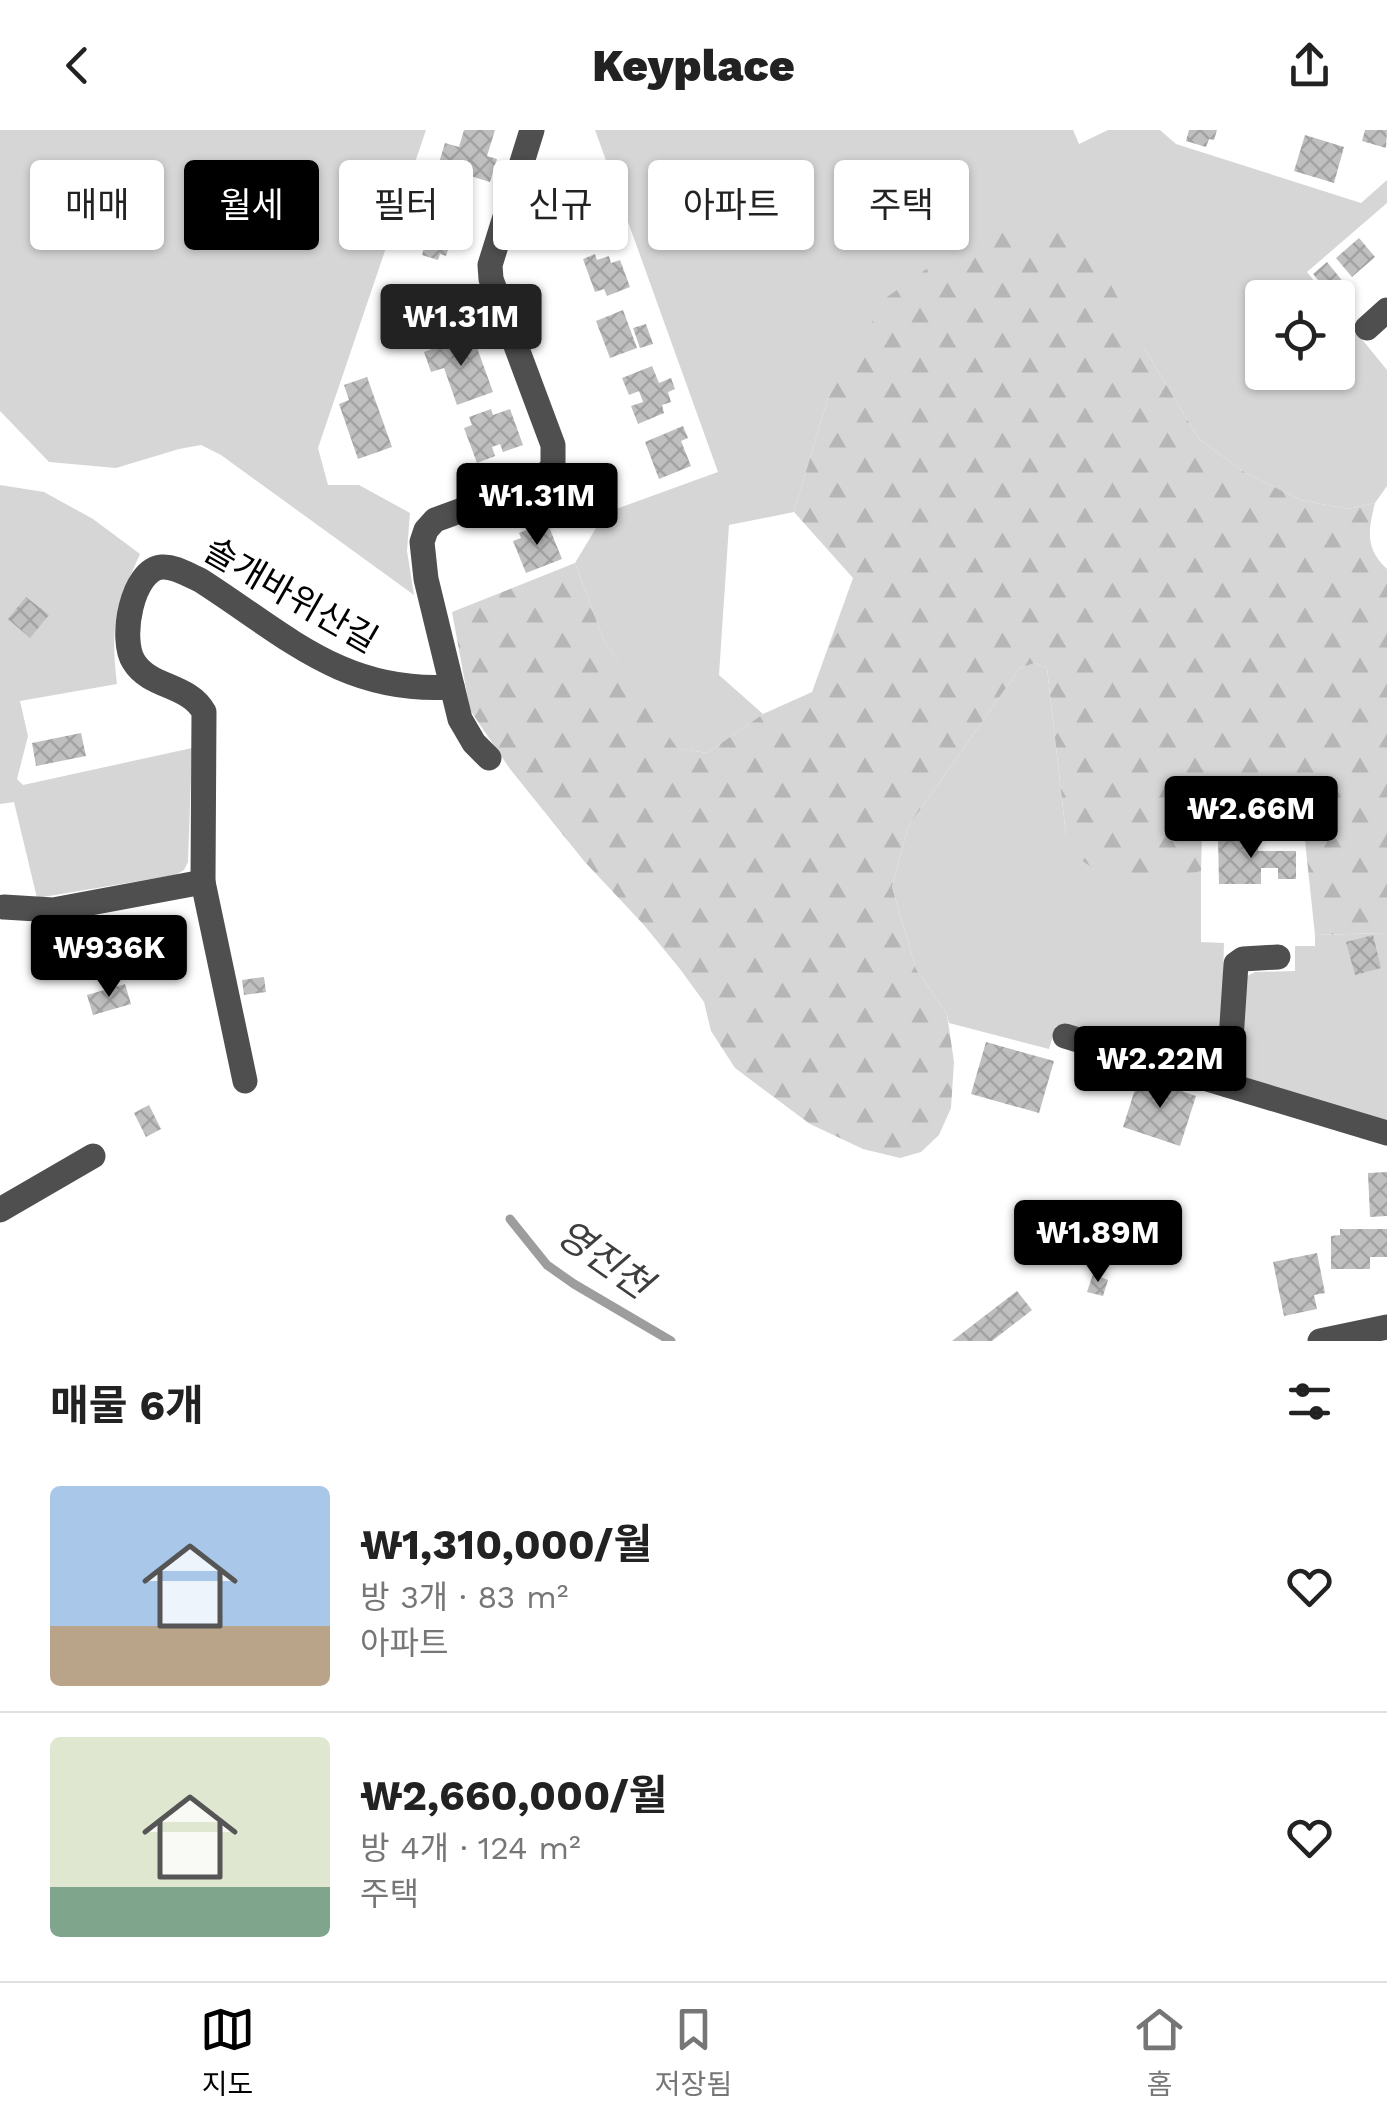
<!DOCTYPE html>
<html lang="ko">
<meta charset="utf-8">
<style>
:root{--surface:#fff;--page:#f6f6f6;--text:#222;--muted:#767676;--line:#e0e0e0;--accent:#000}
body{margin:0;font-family:"Work Sans","Noto Sans KR",sans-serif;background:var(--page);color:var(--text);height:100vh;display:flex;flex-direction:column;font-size:38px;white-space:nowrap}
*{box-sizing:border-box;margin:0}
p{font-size:32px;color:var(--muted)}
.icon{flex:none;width:55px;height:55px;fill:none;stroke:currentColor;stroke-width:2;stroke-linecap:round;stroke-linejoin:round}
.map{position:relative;height:1211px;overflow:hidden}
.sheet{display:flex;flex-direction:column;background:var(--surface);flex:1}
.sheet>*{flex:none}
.hud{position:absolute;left:30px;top:30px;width:1328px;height:90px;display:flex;gap:20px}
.controls{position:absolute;left:1245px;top:150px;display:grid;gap:20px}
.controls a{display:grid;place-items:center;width:110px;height:110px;border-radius:10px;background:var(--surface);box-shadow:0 2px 8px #0004;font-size:50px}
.price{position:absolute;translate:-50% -85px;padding:0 22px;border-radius:10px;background:var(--accent);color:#fff;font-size:32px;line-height:65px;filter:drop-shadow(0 2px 5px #0008)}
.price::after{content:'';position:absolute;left:50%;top:60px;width:30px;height:22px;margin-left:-15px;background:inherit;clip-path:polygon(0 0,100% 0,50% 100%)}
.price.on{background:#222;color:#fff}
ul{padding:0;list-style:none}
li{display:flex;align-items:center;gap:30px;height:250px;padding:0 50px}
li+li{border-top:2px solid var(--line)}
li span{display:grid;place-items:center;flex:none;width:280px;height:200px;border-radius:10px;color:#555}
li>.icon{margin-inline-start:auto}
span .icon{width:120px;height:120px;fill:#fffc;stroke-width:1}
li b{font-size:42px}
h2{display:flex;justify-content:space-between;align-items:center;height:120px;padding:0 50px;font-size:42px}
.tag{padding:0 35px;border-radius:10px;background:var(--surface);box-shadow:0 2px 8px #0004;font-size:35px;line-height:90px}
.tag.on{background:var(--accent);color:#fff}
header{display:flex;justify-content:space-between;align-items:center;height:130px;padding:0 50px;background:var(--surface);font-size:45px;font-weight:800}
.menu{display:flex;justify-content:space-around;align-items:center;height:140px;border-top:2px solid var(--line);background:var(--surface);font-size:28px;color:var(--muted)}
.menu a{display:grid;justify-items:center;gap:5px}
.menu .on{color:var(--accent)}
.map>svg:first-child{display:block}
</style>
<header><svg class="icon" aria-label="back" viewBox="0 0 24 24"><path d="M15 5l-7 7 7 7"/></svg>Keyplace<svg class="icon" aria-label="share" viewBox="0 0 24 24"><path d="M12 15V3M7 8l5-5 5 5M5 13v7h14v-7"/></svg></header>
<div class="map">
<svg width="1387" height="1211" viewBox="0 0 1387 1211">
<defs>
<pattern id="forest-firs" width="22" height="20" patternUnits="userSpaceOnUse" patternTransform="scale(2.5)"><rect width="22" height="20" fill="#d6d6d6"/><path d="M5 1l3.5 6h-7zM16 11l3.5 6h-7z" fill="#b6b6b6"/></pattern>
<pattern id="building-cross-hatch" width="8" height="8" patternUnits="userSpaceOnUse" patternTransform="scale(2.5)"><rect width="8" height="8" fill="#bfbfbf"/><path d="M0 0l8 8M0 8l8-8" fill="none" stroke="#a2a2a2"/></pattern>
</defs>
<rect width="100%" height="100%" fill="#fff"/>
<g fill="#d6d6d6">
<polygon points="0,0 426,0 318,318 328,355 359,355 410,383 407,421 414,465 221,325 201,315 179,319 116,338 49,332 0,281"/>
<polygon points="595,0 1073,0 1079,14 1108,0 1160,0 1176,14 1361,73 1387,50 1387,73 1307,142 1327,167 1262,168 1262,242 1338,242 1338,180 1387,240 1387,356 1375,373 1348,379 1301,370 1244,342 1199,309 1144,218 829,264 794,382 729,395 719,545 763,584 707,623 676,618 604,511 575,433 605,383 718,342"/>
<path d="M0,355L44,362L93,389L140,424C116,477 110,494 117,554L20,571L28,606L17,649L23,655L192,618L188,732L184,740L175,745L37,768L14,672L0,674Z"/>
<polygon points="1035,533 1047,538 1066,705 1189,741 1201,741 1201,812 1224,813 1220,944 1056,896 1049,919 949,893 947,884 916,839 892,757 908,697 1020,538"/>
<polygon points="1387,803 1387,997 1244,950 1243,856 1247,846 1255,842 1295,841 1295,816 1315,816 1315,805"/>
</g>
<path fill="url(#forest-firs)" d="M1014,99L1059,100L1091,117L1144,218L1199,309L1244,342L1301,370L1348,379L1375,373C1368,401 1365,418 1387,439V803L1315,805L1301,673L1203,667L1201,741L1143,754L1109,749L1081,730L1066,705L1047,538L1035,533L1020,538L908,697L892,757L916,839L947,884L954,932L951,978L939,1005L921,1022L900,1028L863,1019L810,994L735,938L711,901L704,872L680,839L643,794L584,731L510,639L470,580L452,482L575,433L604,511L677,618L707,623L763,584L812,562L853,448L794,382L829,264L887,167L963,113Z"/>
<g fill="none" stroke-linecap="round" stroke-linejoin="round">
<polyline stroke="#9d9d9d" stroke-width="9" points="510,1089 547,1135 574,1154 671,1211"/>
</g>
<g fill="url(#building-cross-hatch)">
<polygon points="464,0 495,0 487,26 497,29 490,52 438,36 445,13 459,17"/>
<polygon points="1189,0 1217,0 1214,10 1209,9 1206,17 1186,11"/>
<polygon points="1365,0 1387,0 1386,18 1362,11"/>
<polygon points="1305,5 1344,17 1334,53 1294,41"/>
<polygon points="585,44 596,73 606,69 612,85 584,96 580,84 572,86 564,52"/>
<polygon points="447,88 466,94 458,120 449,117 446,126 440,124 438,130 422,125 431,92 445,96"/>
<polygon points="1359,108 1375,127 1352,147 1336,128"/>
<polygon points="595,124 597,130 609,126 611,133 620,130 630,157 607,166 604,159 595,162 583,129"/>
<polygon points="1327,132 1349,159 1339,168 1333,168 1313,144"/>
<polygon points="440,156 448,179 443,181 448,194 429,201 425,190 409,195 395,165 419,157 421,162"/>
<polygon points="623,180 637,218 610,228 596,191"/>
<polygon points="646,194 653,214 640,218 633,198"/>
<polygon points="472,204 493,262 457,275 444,238 431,242 424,222"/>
<polygon points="652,236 659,253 671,248 675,259 668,262 671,272 662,275 664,283 638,294 631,276 643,272 639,261 629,265 622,248"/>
<polygon points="367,247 392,317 358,329 339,274 349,270 344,255"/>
<polygon points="491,279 493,285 510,279 523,315 503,322 500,314 492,317 495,326 477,333 464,298 472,295 469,287"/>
<polygon points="683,296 688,308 681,311 691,336 659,349 645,312"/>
<polygon points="547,392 562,429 526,443 513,411 521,408 519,403"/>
<polygon points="26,467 49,485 30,508 8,489"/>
<polygon points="81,603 86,626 36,636 32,613"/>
<polygon points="1218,707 1258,707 1258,721 1296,721 1296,749 1278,749 1278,738 1261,738 1261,754 1219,754"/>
<polygon points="1373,805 1381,838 1355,845 1346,812"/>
<polygon points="264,847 266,862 244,865 242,850"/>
<polygon points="125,854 131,874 93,885 87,865"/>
<polygon points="986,912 1054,931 1039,983 971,964"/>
<polygon points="1139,947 1196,966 1180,1016 1123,997"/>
<polygon points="149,975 161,999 146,1007 134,983"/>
<polygon points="1387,1042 1387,1086 1370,1087 1368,1043"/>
<polygon points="1340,1099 1387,1099 1387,1127 1370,1127 1370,1139 1331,1139 1331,1106 1340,1105"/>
<polygon points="1317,1123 1325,1163 1314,1165 1317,1179 1284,1186 1273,1132"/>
<polygon points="1093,1144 1108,1150 1103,1166 1087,1162"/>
<polygon points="1017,1161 1032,1180 992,1211 952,1211"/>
</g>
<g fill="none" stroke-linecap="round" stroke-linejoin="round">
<g stroke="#4f4f4f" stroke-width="25">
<polyline points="1367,198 1387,180"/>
<polyline points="489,628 474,613 460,589 426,449 422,412 426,400 435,390 536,353 553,337 553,315 491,149 490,135 532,0"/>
<polyline points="4,777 53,780 203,752"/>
<polyline points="1065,906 1387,1003"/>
<path d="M245,951L203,752L204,582C189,554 150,558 134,532C119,510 132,439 162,437C175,436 188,445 200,450C286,505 343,564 452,557"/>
<polyline points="1228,955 1236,834 1243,829 1278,827"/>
<polyline points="0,1080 93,1026"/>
<polyline points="1320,1211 1387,1197"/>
</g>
</g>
<g text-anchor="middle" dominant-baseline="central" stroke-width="8" stroke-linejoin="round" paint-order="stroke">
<g font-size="35" fill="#000" stroke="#fff">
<text transform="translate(291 465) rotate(30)">솔개바위산길</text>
</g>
<g font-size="38" font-style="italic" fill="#3e3e3e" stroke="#fff">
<text transform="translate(604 1129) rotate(35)">영진천</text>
</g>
</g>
</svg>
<div class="controls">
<a><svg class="icon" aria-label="locate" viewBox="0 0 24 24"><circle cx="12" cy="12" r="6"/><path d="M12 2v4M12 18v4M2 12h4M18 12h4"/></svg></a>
</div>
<b class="price on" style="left:461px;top:239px">₩1.31M</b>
<b class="price" style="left:537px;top:418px">₩1.31M</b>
<b class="price" style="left:1251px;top:731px">₩2.66M</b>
<b class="price" style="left:109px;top:870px">₩936K</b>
<b class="price" style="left:1160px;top:981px">₩2.22M</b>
<b class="price" style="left:1098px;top:1155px">₩1.89M</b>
<div class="hud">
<a class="tag">매매</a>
<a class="tag on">월세</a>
<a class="tag">필터</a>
<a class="tag">신규</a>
<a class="tag">아파트</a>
<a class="tag">주택</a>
</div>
</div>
<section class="sheet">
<h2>매물 6개<svg class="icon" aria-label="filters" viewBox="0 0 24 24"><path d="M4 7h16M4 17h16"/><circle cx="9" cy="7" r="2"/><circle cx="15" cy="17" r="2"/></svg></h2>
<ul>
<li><span style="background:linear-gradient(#a9c7e8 70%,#b9a48a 0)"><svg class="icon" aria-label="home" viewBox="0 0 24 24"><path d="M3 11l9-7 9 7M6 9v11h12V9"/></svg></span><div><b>₩1,310,000/월</b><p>방 3개 · 83 m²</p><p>아파트</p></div><svg class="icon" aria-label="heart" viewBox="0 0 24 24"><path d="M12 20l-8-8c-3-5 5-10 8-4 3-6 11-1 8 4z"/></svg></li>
<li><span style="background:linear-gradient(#dfe7d0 75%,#7fa58c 0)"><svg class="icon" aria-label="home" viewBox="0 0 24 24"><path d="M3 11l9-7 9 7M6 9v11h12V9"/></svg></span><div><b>₩2,660,000/월</b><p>방 4개 · 124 m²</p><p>주택</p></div><svg class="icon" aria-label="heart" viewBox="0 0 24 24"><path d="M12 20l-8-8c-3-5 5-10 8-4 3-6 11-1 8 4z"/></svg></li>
</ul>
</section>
<nav class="menu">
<a class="on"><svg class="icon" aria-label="map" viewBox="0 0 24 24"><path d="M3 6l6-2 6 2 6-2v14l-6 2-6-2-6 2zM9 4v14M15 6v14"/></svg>지도</a>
<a><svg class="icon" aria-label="saved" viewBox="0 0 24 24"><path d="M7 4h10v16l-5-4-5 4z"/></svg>저장됨</a>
<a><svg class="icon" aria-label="home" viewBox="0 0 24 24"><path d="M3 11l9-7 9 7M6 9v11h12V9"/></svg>홈</a>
</nav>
